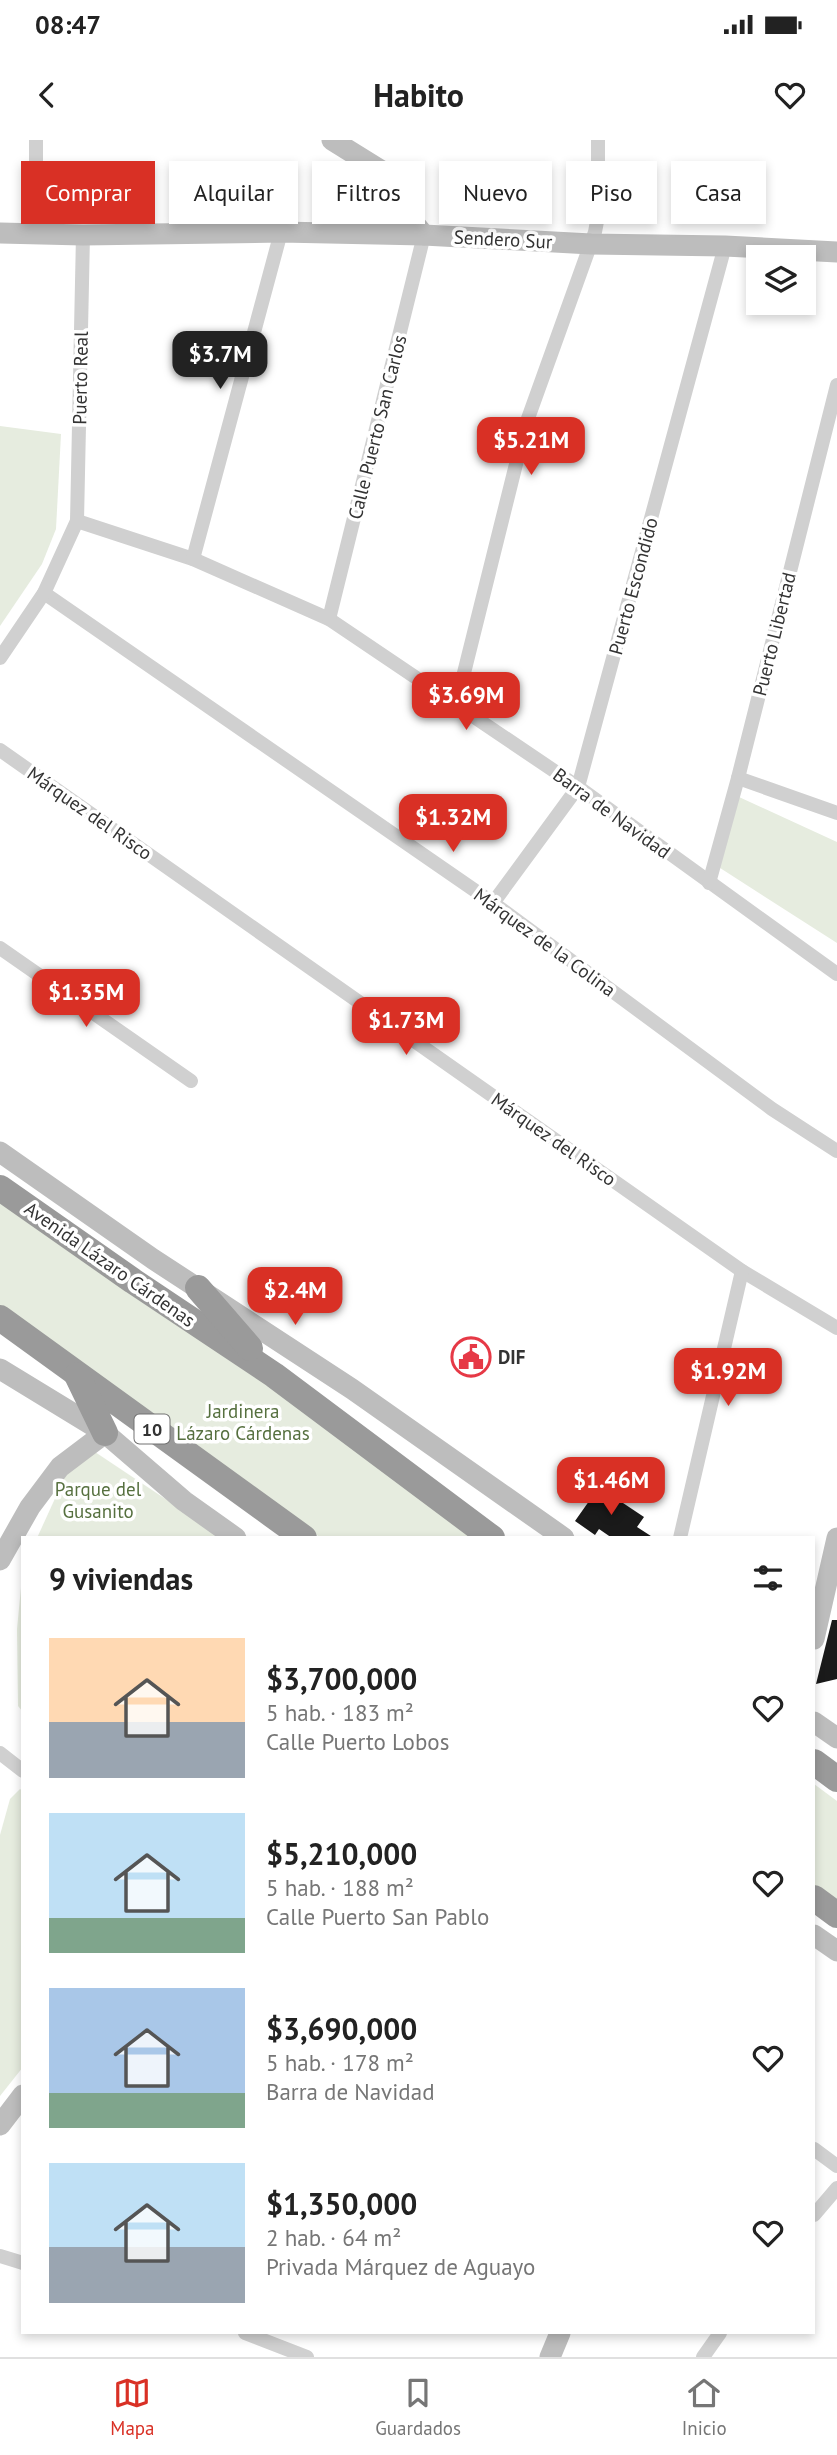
<!DOCTYPE html>
<html lang="es">
<meta charset="utf-8">
<style>
:root{--surface:#fff;--page:#f2f2f2;--text:#222;--muted:#767676;--line:#e0e0e0;--accent:#d93025}
body{margin:0;font-family:"PT Sans",sans-serif;background:var(--page);color:var(--text);height:100vh;display:flex;flex-direction:column;font-size:26px;white-space:nowrap}
*{box-sizing:border-box;margin:0}
p{font-size:23px;color:var(--muted)}
.icon{flex:none;width:38px;height:38px;fill:none;stroke:currentColor;stroke-width:2;stroke-linecap:round;stroke-linejoin:round}
.map{position:relative;flex:1;overflow:hidden}
.drawer{position:absolute;left:21px;top:1396px;width:794px;height:798px;display:flex;flex-direction:column;background:var(--surface);border-radius:0px;box-shadow:0 4px 10px #0003}
.drawer>*{flex:none}
.guide{position:absolute;left:21px;top:21px;width:796px;height:63px;display:flex;gap:14px}
.controls{position:absolute;left:746px;top:105px;display:grid;gap:14px}
.controls a{display:grid;place-items:center;width:70px;height:70px;border-radius:0px;background:var(--surface);box-shadow:0 4px 10px #0003;font-size:35px}
.price{position:absolute;translate:-50% -60px;padding:0 16px;border-radius:14px;background:var(--accent);color:#fff;font-size:23px;line-height:46px;filter:drop-shadow(0 2px 4px #0008)}
.price::after{content:'';position:absolute;left:50%;top:42px;width:21px;height:16px;margin-left:-10px;background:inherit;clip-path:polygon(0 0,100% 0,50% 100%)}
.price.selected{background:#222;color:#fff}
ul{padding:0;list-style:none}
li{display:flex;align-items:center;gap:21px;height:175px;padding:0 28px}
li span{display:grid;place-items:center;flex:none;width:196px;height:140px;border-radius:0px;color:#555}
li>.icon{margin-inline-start:auto}
span .icon{width:84px;height:84px;fill:#fffc;stroke-width:1}
li b{font-size:30px}
h2{display:flex;justify-content:space-between;align-items:center;height:84px;padding:0 28px;font-size:30px}
.pill{padding:0 24px;border-radius:0px;background:var(--surface);box-shadow:0 4px 10px #0003;font-size:24px;line-height:63px}
.pill.selected{background:var(--accent);color:#fff}
.status{display:flex;justify-content:space-between;align-items:center;height:49px;padding:0 35px;background:var(--surface);direction:ltr}
.status svg{height:19px;fill:currentColor}
header{display:flex;justify-content:space-between;align-items:center;height:91px;padding:0 28px;background:var(--surface);font-size:32px;font-weight:600}
.tabs{display:flex;justify-content:space-around;align-items:center;height:98px;border-top:2px solid var(--line);background:var(--surface);font-size:19px;color:var(--muted)}
.tabs a{display:grid;justify-items:center;gap:4px}
.tabs .selected{color:var(--accent)}
.map>svg:first-child{display:block}
</style>
<div class="status"><b>08:47</b><svg viewBox="0 0 49 12"><path d="M0 12V9h3v3zM5 12V6h3v6zM10 12V3h3v9zM15 12V0h3v12zM26 1h20v11H26zM47 4h2v5h-2z"/></svg></div>
<header><svg class="icon" aria-label="back" viewBox="0 0 24 24"><path d="M15 5l-7 7 7 7"/></svg>Habito<svg class="icon" aria-label="heart" viewBox="0 0 24 24"><path d="M12 20l-8-8c-3-5 5-10 8-4 3-6 11-1 8 4z"/></svg></header>
<div class="map">
<svg width="837" height="2217" viewBox="0 0 837 2217">
<rect width="100%" height="100%" fill="#fff"/>
<g fill="#e6ecdf">
<polygon points="0,286 61,294 56,389 42,424 0,486"/>
<polygon points="739,657 837,702 837,803 717,726"/>
<polygon points="0,1050 484,1398 321,1398 0,1168"/>
<polygon points="89,1308 224,1398 37,1398 68,1330"/>
<polygon points="23,1427 23,1572 18,1566 17,1489"/>
<polygon points="814,1644 837,1661 837,1771 814,1754"/>
<polygon points="20,1649 23,1651 23,1927 0,1956 0,1695 10,1659"/>
</g>
<g fill="#1a1a1a">
<polygon points="599,1347 644,1377 637,1387 654,1398 612,1398 599,1389 595,1395 575,1381"/>
<polygon points="832,1480 837,1480 837,1539 816,1544"/>
</g>
<g fill="none" stroke-linecap="round" stroke-linejoin="round">
<g stroke="#d0d0d0" stroke-width="14">
<polyline points="36,0 36,93"/>
<polyline points="77,381 193,419 329,479 578,647 837,834"/>
<polyline points="193,419 281,92"/>
<polyline points="44,453 493,763 772,969 837,1011"/>
<polyline points="329,479 424,95"/>
<polyline points="0,518 44,453 77,381 83,95"/>
<polyline points="456,565 526,284 595,92 598,76 598,0"/>
<polyline points="0,610 742,1131 837,1188"/>
<polyline points="738,638 837,673"/>
<polyline points="709,743 738,638 837,245"/>
<polyline points="493,763 578,647 725,106"/>
<polyline points="0,808 191,941"/>
<polyline points="680,1398 742,1131"/>
<polyline points="0,1613 23,1631"/>
<polyline points="814,2009 837,2026"/>
<polyline points="814,2075 837,2048"/>
<polyline points="0,2116 23,2123"/>
<polyline points="245,2193 307,2217"/>
<polyline points="703,2217 720,2193"/>
</g>
<g stroke="#bdbdbd" stroke-width="21">
<polyline points="332,0 385,33 407,74 424,95"/>
<polyline points="0,93 83,95 281,92 424,95 591,104 725,106 837,112"/>
<polyline points="0,1012 153,1119 352,1249 564,1398"/>
<polyline points="0,1229 105,1293 184,1361 236,1398"/>
<polyline points="0,1420 30,1367 60,1327 105,1293"/>
<polyline points="814,1499 837,1398"/>
<polyline points="814,1582 837,1598"/>
<polyline points="814,1795 837,1811"/>
<polyline points="0,1985 23,1955"/>
<polyline points="550,2217 560,2193"/>
</g>
<g stroke="#9a9a9a" stroke-width="26">
<polyline points="0,1048 133,1141 274,1235 492,1398"/>
<polyline points="198,1148 250,1208"/>
<polyline points="0,1178 304,1398"/>
<polyline points="77,1235 105,1293"/>
<polyline points="814,1622 837,1639"/>
<polyline points="814,1758 837,1775"/>
</g>
</g>
<defs>
<g id="civic-ring" transform="scale(2.0125)"><circle r="9.5" fill="#fff" stroke="#e63946" stroke-width="1.5"/><path d="M-.6-6.5H3V-4.5H.6V-3L4-1V1h2V6H-6V1h2V-1L-.6-3ZM-1.2 2.5V6h2.4V2.5Z" fill="#e63946"/></g>
</defs>
<g fill-rule="evenodd">
<use href="#civic-ring" x="471" y="1217"/>
</g>
<g text-anchor="middle" dominant-baseline="central" stroke-width="7" stroke-linejoin="round" paint-order="stroke">
<rect fill="#fff" stroke="#707070" stroke-width="2" x="134.5" y="1274.5" width="35" height="29" rx="5"/>
<g font-size="18" font-weight="bold" fill="#333">
<text x="152" y="1289">10</text>
</g>
<g font-size="19" fill="#333" stroke="#fff">
<text transform="translate(503 99) rotate(3)">Sendero Sur</text>
<text transform="translate(80 238) rotate(-89)">Puerto Real</text>
<text transform="translate(377 287) rotate(-76)">Calle Puerto San Carlos</text>
<text transform="translate(633 446) rotate(-75)">Puerto Escondido</text>
<text transform="translate(774 494) rotate(-76)">Puerto Libertad</text>
<text transform="translate(90 673) rotate(35)">Márquez del Risco</text>
<text transform="translate(612 673) rotate(36)">Barra de Navidad</text>
<text transform="translate(545 802) rotate(36)">Márquez de la Colina</text>
<text transform="translate(554 999) rotate(35)">Márquez del Risco</text>
<text transform="translate(110 1124) rotate(35)">Avenida Lázaro Cárdenas</text>
</g>
<g font-size="19" font-weight="bold" fill="#333" stroke="#fff" text-anchor="start">
<text x="498" y="1217">DIF</text>
</g>
<g font-size="19" fill="#56703f" stroke="#fff">
<text x="243" y="1271">Jardinera<tspan x="243" dy="22">Lázaro Cárdenas</tspan></text>
<text x="98" y="1349">Parque del<tspan x="98" dy="22">Gusanito</tspan></text>
</g>
</g>
</svg>
<div class="controls">
<a><svg class="icon" aria-label="layers" viewBox="0 0 24 24"><path d="M12 4l9 5-9 5-9-5zM3 14l9 5 9-5"/></svg></a>
</div>
<b class="price selected" style="left:220px;top:251px">$3.7M</b>
<b class="price" style="left:531px;top:337px">$5.21M</b>
<b class="price" style="left:466px;top:592px">$3.69M</b>
<b class="price" style="left:453px;top:714px">$1.32M</b>
<b class="price" style="left:86px;top:889px">$1.35M</b>
<b class="price" style="left:406px;top:917px">$1.73M</b>
<b class="price" style="left:295px;top:1187px">$2.4M</b>
<b class="price" style="left:728px;top:1268px">$1.92M</b>
<b class="price" style="left:611px;top:1377px">$1.46M</b>
<div class="guide">
<a class="pill selected">Comprar</a>
<a class="pill">Alquilar</a>
<a class="pill">Filtros</a>
<a class="pill">Nuevo</a>
<a class="pill">Piso</a>
<a class="pill">Casa</a>
</div>
<section class="drawer">
<h2>9 viviendas<svg class="icon" aria-label="filters" viewBox="0 0 24 24"><path d="M4 7h16M4 17h16"/><circle cx="9" cy="7" r="2"/><circle cx="15" cy="17" r="2"/></svg></h2>
<ul>
<li><span style="background:linear-gradient(#ffd9b3 60%,#9aa5b1 0)"><svg class="icon" aria-label="home" viewBox="0 0 24 24"><path d="M3 11l9-7 9 7M6 9v11h12V9"/></svg></span><div><b>$3,700,000</b><p>5 hab. · 183 m²</p><p>Calle Puerto Lobos</p></div><svg class="icon" aria-label="heart" viewBox="0 0 24 24"><path d="M12 20l-8-8c-3-5 5-10 8-4 3-6 11-1 8 4z"/></svg></li>
<li><span style="background:linear-gradient(#bfe0f5 75%,#7fa58c 0)"><svg class="icon" aria-label="home" viewBox="0 0 24 24"><path d="M3 11l9-7 9 7M6 9v11h12V9"/></svg></span><div><b>$5,210,000</b><p>5 hab. · 188 m²</p><p>Calle Puerto San Pablo</p></div><svg class="icon" aria-label="heart" viewBox="0 0 24 24"><path d="M12 20l-8-8c-3-5 5-10 8-4 3-6 11-1 8 4z"/></svg></li>
<li><span style="background:linear-gradient(#a9c7e8 75%,#7fa58c 0)"><svg class="icon" aria-label="home" viewBox="0 0 24 24"><path d="M3 11l9-7 9 7M6 9v11h12V9"/></svg></span><div><b>$3,690,000</b><p>5 hab. · 178 m²</p><p>Barra de Navidad</p></div><svg class="icon" aria-label="heart" viewBox="0 0 24 24"><path d="M12 20l-8-8c-3-5 5-10 8-4 3-6 11-1 8 4z"/></svg></li>
<li><span style="background:linear-gradient(#bfe0f5 60%,#9aa5b1 0)"><svg class="icon" aria-label="home" viewBox="0 0 24 24"><path d="M3 11l9-7 9 7M6 9v11h12V9"/></svg></span><div><b>$1,350,000</b><p>2 hab. · 64 m²</p><p>Privada Márquez de Aguayo</p></div><svg class="icon" aria-label="heart" viewBox="0 0 24 24"><path d="M12 20l-8-8c-3-5 5-10 8-4 3-6 11-1 8 4z"/></svg></li>
</ul>
</section>
</div>
<nav class="tabs">
<a class="selected"><svg class="icon" aria-label="map" viewBox="0 0 24 24"><path d="M3 6l6-2 6 2 6-2v14l-6 2-6-2-6 2zM9 4v14M15 6v14"/></svg>Mapa</a>
<a><svg class="icon" aria-label="saved" viewBox="0 0 24 24"><path d="M7 4h10v16l-5-4-5 4z"/></svg>Guardados</a>
<a><svg class="icon" aria-label="home" viewBox="0 0 24 24"><path d="M3 11l9-7 9 7M6 9v11h12V9"/></svg>Inicio</a>
</nav>
